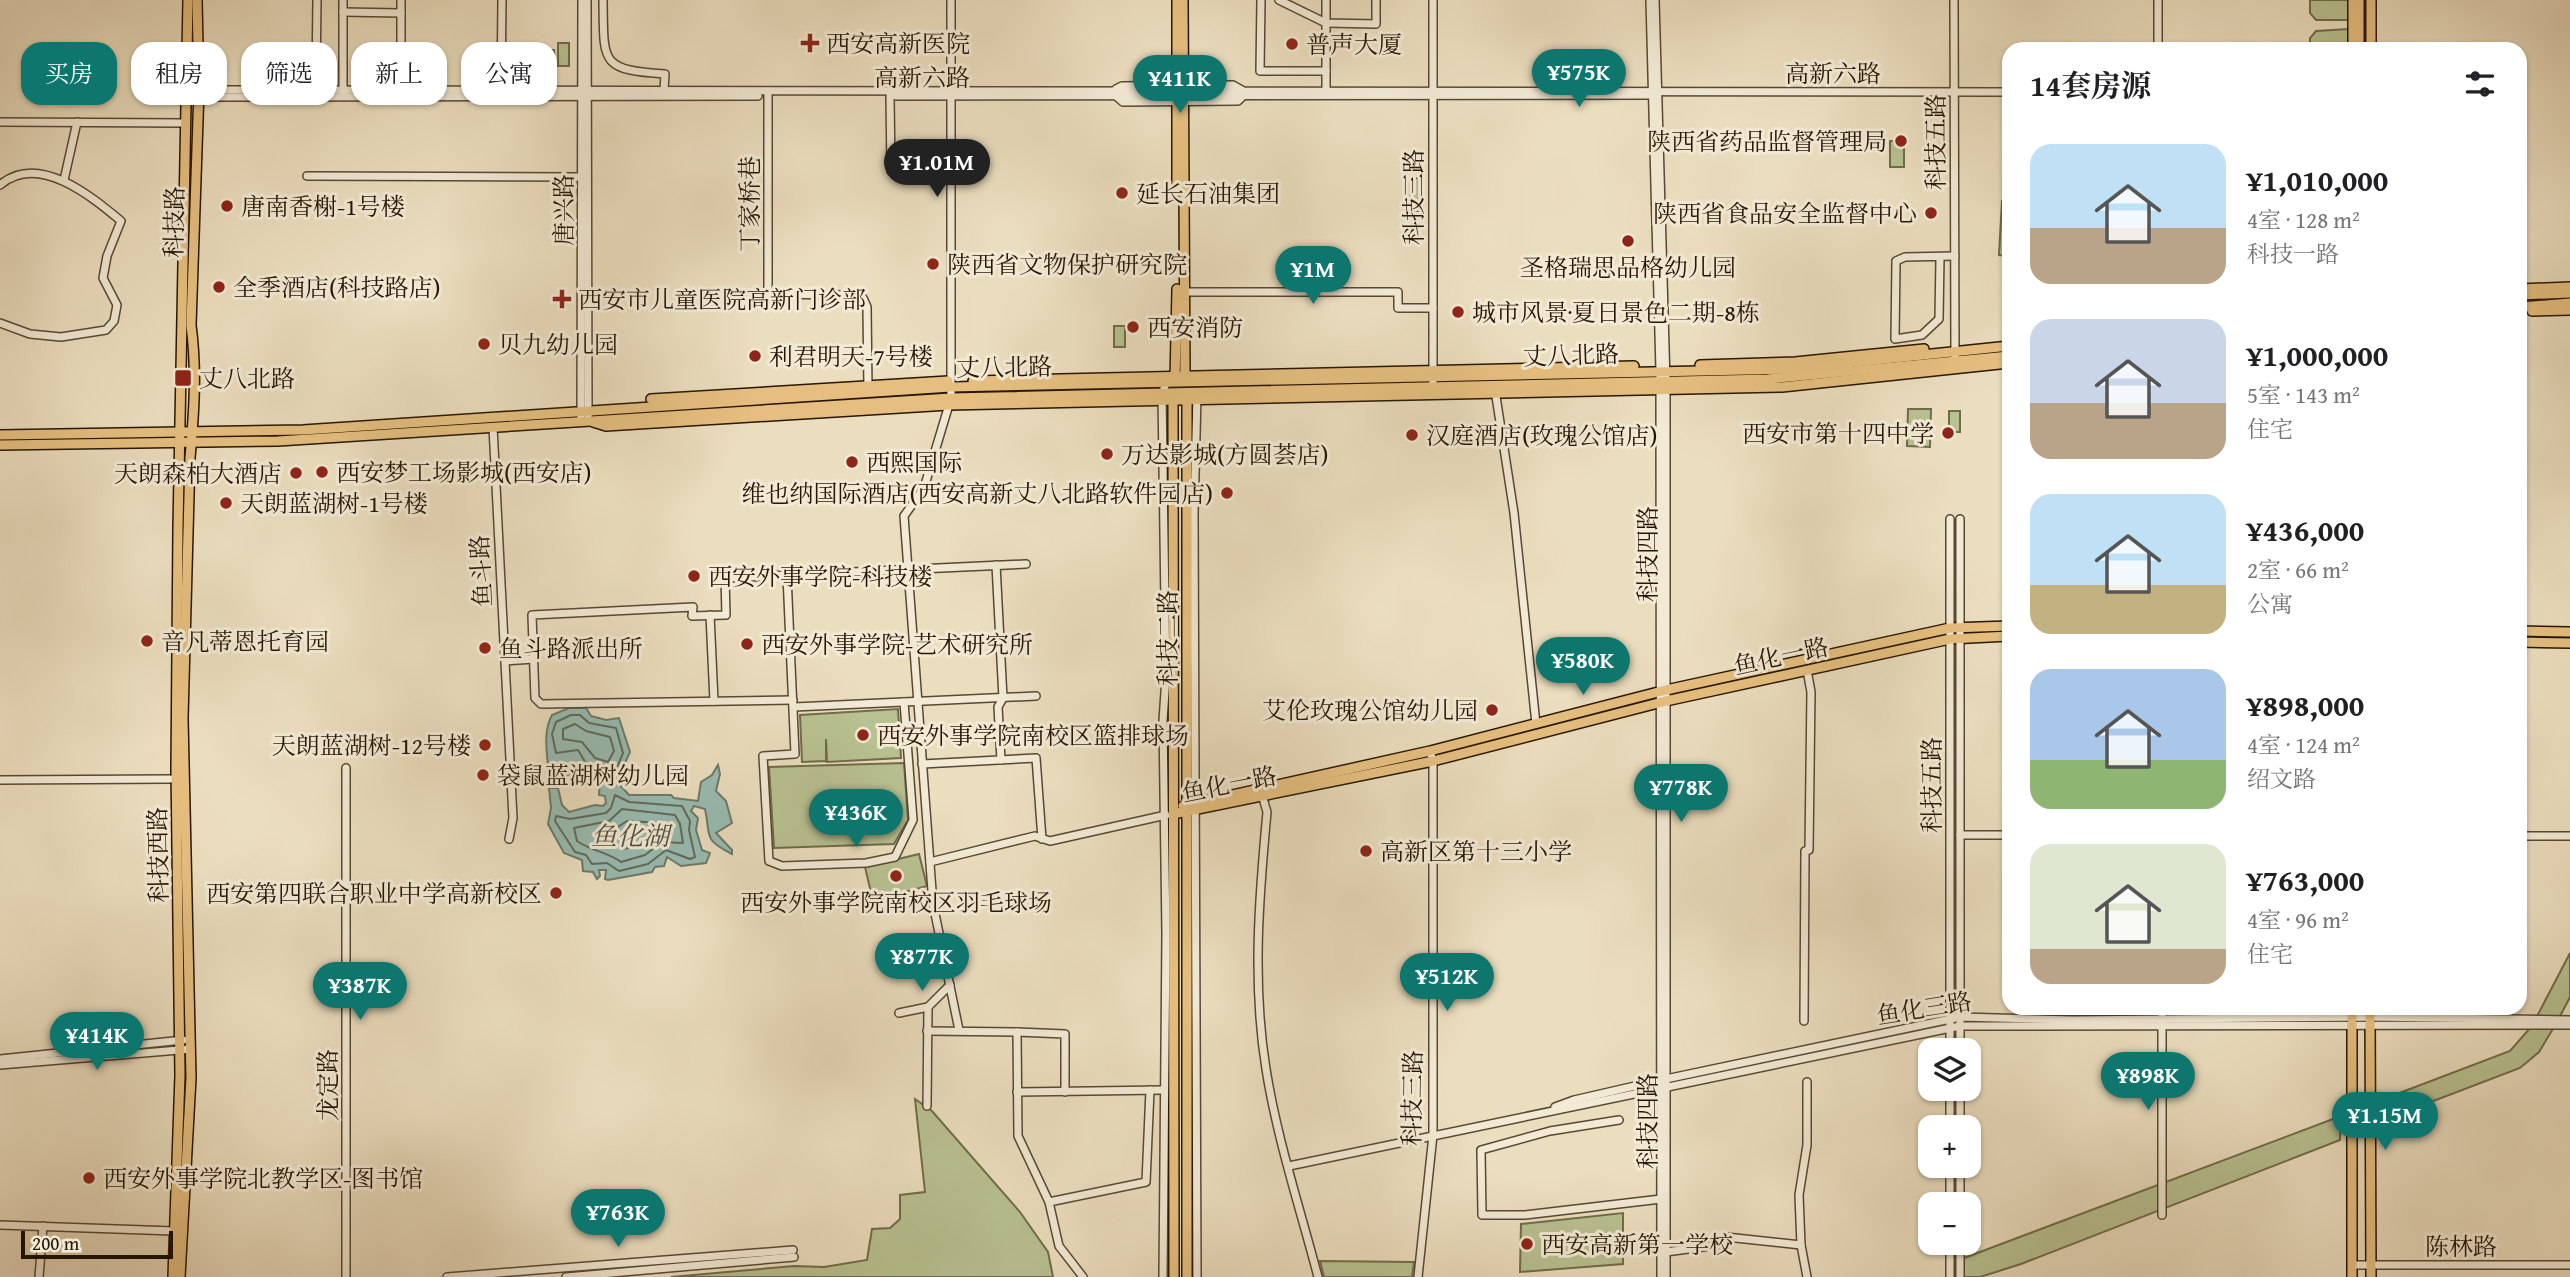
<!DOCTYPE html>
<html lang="zh">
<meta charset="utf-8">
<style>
:root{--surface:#fff;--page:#f2f2f2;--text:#202124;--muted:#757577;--accent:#0f766e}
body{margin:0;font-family:"Gentium Book Plus","Noto Serif SC",serif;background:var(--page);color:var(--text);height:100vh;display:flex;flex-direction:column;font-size:26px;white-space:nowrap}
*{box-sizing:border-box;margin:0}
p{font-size:23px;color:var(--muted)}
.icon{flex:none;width:38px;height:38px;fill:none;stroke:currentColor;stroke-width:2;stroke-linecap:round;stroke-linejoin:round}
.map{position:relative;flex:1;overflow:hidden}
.details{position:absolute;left:2002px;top:42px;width:525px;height:973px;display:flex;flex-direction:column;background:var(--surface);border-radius:21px;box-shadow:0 2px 5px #0004}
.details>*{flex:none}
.top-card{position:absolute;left:21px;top:42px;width:665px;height:63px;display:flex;gap:14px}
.controls{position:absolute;left:1918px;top:1038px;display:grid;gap:14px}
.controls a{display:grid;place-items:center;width:63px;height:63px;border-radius:14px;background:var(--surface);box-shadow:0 2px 5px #0004;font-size:35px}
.scale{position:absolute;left:21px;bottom:18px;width:152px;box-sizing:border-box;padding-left:7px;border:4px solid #271603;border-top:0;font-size:19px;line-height:24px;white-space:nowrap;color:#271603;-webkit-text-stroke:5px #f2ead5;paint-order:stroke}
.price{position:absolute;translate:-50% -60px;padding:0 16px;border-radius:24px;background:var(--accent);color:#fff;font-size:23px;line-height:46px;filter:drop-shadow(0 2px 4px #0008)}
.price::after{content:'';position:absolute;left:50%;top:42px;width:21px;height:16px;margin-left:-10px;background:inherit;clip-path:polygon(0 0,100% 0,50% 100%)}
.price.current{background:#222;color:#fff}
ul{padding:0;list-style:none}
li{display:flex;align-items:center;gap:21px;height:175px;padding:0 28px}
li span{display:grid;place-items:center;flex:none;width:196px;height:140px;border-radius:21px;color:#555}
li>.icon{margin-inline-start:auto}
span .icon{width:84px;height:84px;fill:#fffc;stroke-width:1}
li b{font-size:30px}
h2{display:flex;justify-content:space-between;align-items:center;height:84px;padding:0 28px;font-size:30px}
.pill{padding:0 24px;border-radius:21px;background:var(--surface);box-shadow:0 2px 5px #0004;font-size:24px;line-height:63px}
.pill.current{background:var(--accent);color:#fff}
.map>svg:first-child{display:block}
</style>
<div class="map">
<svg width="2570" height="1277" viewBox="0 0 2570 1277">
<rect width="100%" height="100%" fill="#ebdebf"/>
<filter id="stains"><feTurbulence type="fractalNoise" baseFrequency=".00286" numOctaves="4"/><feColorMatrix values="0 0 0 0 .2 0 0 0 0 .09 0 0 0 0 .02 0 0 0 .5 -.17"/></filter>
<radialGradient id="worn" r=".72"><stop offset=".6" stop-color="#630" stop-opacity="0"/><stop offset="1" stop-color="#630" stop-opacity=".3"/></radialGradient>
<g fill="#b8c191" stroke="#706c4a" stroke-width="2">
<polygon points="2310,0 2348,0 2348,20 2316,20 2310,13"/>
<polygon points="2348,29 2348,49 2310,49 2310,38 2316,31"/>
<rect x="558" y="43" width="11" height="23"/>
<polygon points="543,50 554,50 555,69 543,69"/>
<rect x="1890" y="141" width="14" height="26"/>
<rect x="1405" y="178" width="18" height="34"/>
<polygon points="2002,201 2009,201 2009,256 1999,255"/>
<rect x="1114" y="326" width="11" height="21"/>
<polygon points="1908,409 1931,409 1930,447 1907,446"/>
<rect x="1949" y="411" width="11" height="21"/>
<polygon points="898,709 901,758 827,762 826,739 826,761 802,762 800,715"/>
<polygon points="904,763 908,820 894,844 774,848 769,767"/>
<polygon points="919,854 927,886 873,901 865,867"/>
<polygon points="2570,953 2570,997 2557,1022 2534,1022"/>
<polygon points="2531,1027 2554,1027 2539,1052 2520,1068 2381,1121 2381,1100 2510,1051"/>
<polygon points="915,1099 932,1111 1020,1212 1048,1252 1053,1277 671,1277 794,1266 824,1267 867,1260 872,1229 890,1228 900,1219 900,1195 925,1192"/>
<polygon points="2341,1116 2340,1140 2021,1264 1980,1277 1964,1277 1964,1258"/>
<polygon points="1623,1213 1623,1264 1520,1272 1521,1224"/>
<polygon points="1320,1261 1414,1262 1412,1277 1324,1277"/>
</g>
<path fill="#98bcb2" stroke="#6b7a6c" stroke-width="2" d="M569,708H586L591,716L606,720L619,718L630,752L620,774V785L629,795H671L674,798L698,801L701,782L712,775L718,765L720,774L716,791L726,801L732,823L716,833L732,850V854C702,839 711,836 705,809L694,806L691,811L698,818L696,830L702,850L710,853L706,863L681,866L667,857L664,866L655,867L652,872L608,880L605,879L606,870H599L600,876L597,879L593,872L583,871L582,860L564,853L548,824L551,808L549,788H558L562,805L569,812L595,805L603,806L606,803L605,796L599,795L600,781L589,773L569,774L559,783L552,780L555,772L548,767C547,751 543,731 552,715Z"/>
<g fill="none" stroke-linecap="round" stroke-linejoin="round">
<g stroke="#60695a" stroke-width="2">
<polygon points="571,715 580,715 589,723 616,728 623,753 612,780 587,765 578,750 556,753 552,734 556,722"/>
<polygon points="575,724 586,731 610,737 614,751 608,762 595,758 582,742 563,739 563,729"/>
<polygon points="615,795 629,802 682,806 690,821 689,830 695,857 690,859 666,850 648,864 619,871 607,863 592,864 586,855 575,852 555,821 556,816 570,819 606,813 611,808"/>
<path d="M622,809L675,815L680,824L683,843L662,842L645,855L621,862C608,852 591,851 577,841L574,828L609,821Z"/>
<polygon points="627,821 664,823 668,827 654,834 641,845 624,849 596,838 597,833 613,830"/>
</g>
<g stroke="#584832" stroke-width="10">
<g id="minor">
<polyline points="587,0 588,416"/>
<path d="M603,0C604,62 599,70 665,74L664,90"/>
<polyline points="951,0 951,398 924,488 904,516 933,904 959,1030"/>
<polyline points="1261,0 1260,71 1326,71"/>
<polyline points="1279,0 1326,23 1376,24 1376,0"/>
<polyline points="1650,0 1660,371 1661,1277"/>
<polyline points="1655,0 1666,382 1666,1277"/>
<polyline points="1954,0 1955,356"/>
<polyline points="2158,0 2158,49"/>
<polyline points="343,12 401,13"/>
<polyline points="316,77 317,0"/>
<polyline points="1116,89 1122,86 1233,85 1242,90"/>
<polyline points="186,90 2009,92"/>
<polyline points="401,90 401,0"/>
<polyline points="501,91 502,0"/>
<polyline points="768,91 768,294 850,295 863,298 867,307 868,390"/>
<polyline points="343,94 343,0"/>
<polyline points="1326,94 1326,0"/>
<polyline points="890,96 891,171"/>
<polyline points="896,96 1652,95 1657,92"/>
<polyline points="1116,96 1123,102 1238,101 1243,96"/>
<polyline points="186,97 758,96"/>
<polyline points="0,122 185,123"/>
<polyline points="307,176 582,177"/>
<polyline points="64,180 77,122"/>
<path d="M0,185C38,152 91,196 121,221L107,256L103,278L117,305L114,321L106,330L61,337L30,334L0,323"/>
<polyline points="1940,257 1939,319 1922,335 1895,339 1896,261 1905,257 1955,256"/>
<polyline points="1183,292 1398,292 1398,308 1433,308"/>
<polyline points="1495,390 1514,513 1536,724"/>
<polyline points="1433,391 1433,0"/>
<polyline points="581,417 582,0"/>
<polyline points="493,427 513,818 509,839"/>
<polyline points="1950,519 1950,1050"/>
<polyline points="1960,519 1960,1050"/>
<polyline points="996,565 1003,698 998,707 1001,760"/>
<polyline points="787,576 795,754 763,756 769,861 782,866 866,863 895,857 913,820 904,702"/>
<polyline points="710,615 714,701"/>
<polyline points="505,661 534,659"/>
<polyline points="793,700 541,704 535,698 532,615 693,607 692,616 726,615 725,578 1026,564"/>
<polyline points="794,707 1036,696"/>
<polyline points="922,764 1036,758 1042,839"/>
<polyline points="0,780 170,779"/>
<path d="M1263,798L1267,812C1259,898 1252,983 1266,1069C1277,1139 1300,1208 1318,1277"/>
<polyline points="1960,835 2009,835"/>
<polyline points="2520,836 2570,836"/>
<polyline points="930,862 1035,836 1050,841 1166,815"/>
<polyline points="2162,1008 2162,1215"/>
<polyline points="899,1013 928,1007 950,985"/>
<polyline points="1804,1021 1805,851 1809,850 1811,692 1807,670"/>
<polyline points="927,1031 1017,1032 1018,1136 1049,1202 1059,1246 1083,1277"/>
<polyline points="1017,1032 1065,1034 1065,1092"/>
<polyline points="0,1059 183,1040"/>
<polyline points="0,1065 191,1049"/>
<polyline points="1950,1088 1950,1127"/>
<polyline points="1960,1088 1960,1127"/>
<polyline points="1017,1092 1164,1090"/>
<polyline points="927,1106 928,1007"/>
<polyline points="1555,1107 1574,1100 1661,1080 1960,1017 2073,1020 2370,1017 2570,1020"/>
<polyline points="1619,1120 1550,1131 1481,1150 1482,1215 1525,1215 1661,1199"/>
<polyline points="1289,1166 1960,1026 2570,1025"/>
<polyline points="1950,1166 1950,1204"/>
<polyline points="1960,1166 1960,1204"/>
<polyline points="1049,1202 1146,1182 1150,1090"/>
<polyline points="0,1225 174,1231"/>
<polyline points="1950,1242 1950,1277"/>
<polyline points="1960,1242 1960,1277"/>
<polyline points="1666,1252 1717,1245 1726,1237 1801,1245"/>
<polyline points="2352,1265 2570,1265"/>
<polyline points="39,1277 43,1226"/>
<polyline points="346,1277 346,768"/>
<polyline points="447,1277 793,1250"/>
<polyline points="566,1277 794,1257"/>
<polyline points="1163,1277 1166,934 1163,721 1166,677 1162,394 1168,378"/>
<polyline points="1197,1277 1194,514 1197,396"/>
<polyline points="1418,1277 1433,1135 1433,761 1430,751"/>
<polyline points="1807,1277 1801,1245 1799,1195 1807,1145 1807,1082"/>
</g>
</g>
<g stroke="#271603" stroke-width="12">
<g id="major">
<polyline points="1177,0 1177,191"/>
<polyline points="1183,0 1185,380"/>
<polyline points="2353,0 2353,49"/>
<polyline points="2359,0 2359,49"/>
<polyline points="2371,0 2371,49"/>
<polyline points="2520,289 2570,287"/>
<polyline points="2520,295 2570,293"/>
<polyline points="2520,307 2570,303"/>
<polyline points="2532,311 2570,310"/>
<polyline points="1700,365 1795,362 1924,349"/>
<polyline points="1175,380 1177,289"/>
<polyline points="973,381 1634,366"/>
<polyline points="1173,397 1174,1277"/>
<polyline points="1187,397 1187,1277"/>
<polyline points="651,399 948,381"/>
<polyline points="593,422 606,426 949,405 1782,387 2009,363"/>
<polyline points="0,435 303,430 951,387 1788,369 2009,346"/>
<polyline points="0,445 278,441 951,398 1768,379 2009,356"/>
<polyline points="2520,631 2570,632"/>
<polyline points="2520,642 2570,643"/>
<polyline points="1183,806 1430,751 1666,690 1950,628 2009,626"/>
<polyline points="1173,814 1433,761 1666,701 1950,639 2009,636"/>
<polyline points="2352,1008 2352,1277"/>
<polyline points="2370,1008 2371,1277"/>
<polyline points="173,1277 180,1075 176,770 178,528 188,0"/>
<path d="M180,1277L191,1078L183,718L190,458C194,413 197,370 191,325L199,90L197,0"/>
</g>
</g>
<use href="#minor" stroke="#f2ead5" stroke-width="7"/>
<use href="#major" stroke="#e6bf80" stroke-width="9"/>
</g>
<g fill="#8f2418" stroke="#f2ead5" stroke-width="2.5">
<path d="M806.5 32.5h7v7h7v7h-7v7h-7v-7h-7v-7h7z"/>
<circle cx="1292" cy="44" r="7"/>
<circle cx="1901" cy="141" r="7"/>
<circle cx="1122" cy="193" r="7"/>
<circle cx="227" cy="206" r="7"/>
<circle cx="1931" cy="213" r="7"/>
<circle cx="1628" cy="241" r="7"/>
<circle cx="933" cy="264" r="7"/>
<circle cx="219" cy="287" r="7"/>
<path d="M558.5 288.5h7v7h7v7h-7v7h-7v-7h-7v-7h7z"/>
<circle cx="1458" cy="312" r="7"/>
<circle cx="1133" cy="327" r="7"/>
<circle cx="484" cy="344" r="7"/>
<circle cx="755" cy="356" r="7"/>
<rect x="174" y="369" width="18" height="18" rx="3.5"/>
<circle cx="1948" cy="433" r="7"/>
<circle cx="1412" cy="435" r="7"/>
<circle cx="1107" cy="454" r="7"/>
<circle cx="852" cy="462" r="7"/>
<circle cx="322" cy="472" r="7"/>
<circle cx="296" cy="473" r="7"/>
<circle cx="1227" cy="493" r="7"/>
<circle cx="226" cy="503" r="7"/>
<circle cx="694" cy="576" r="7"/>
<circle cx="147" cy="641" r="7"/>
<circle cx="747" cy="644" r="7"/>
<circle cx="485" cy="648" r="7"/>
<circle cx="1492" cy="710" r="7"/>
<circle cx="863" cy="735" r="7"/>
<circle cx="485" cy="745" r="7"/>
<circle cx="483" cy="775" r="7"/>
<circle cx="1366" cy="851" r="7"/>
<circle cx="896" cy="876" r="7"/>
<circle cx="556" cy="893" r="7"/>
<circle cx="89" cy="1178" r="7"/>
<circle cx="1527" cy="1244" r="7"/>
</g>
<g text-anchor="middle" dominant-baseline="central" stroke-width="6" stroke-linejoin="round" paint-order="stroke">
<g font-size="24" fill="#271603" stroke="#f2ead5" text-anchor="start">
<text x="826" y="43">西安高新医院</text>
<text x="1306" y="44">普声大厦</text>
<text x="1887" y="141" text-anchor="end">陕西省药品监督管理局</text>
<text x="1136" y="193">延长石油集团</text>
<text x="241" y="206">唐南香榭-1号楼</text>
<text x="1917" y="213" text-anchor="end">陕西省食品安全监督中心</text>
<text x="947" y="264">陕西省文物保护研究院</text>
<text x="1628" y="267" text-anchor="middle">圣格瑞思品格幼儿园</text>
<text x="233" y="287">全季酒店(科技路店)</text>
<text x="578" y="299">西安市儿童医院高新门诊部</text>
<text x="1472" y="312">城市风景·夏日景色二期-8栋</text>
<text x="1147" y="327">西安消防</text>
<text x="498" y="344">贝九幼儿园</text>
<text x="769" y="356">利君明天-7号楼</text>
<text x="199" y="378">丈八北路</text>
<text x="1934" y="433" text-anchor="end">西安市第十四中学</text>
<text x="1426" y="435">汉庭酒店(玫瑰公馆店)</text>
<text x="1121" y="454">万达影城(方圆荟店)</text>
<text x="866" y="462">西熙国际</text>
<text x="336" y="472">西安梦工场影城(西安店)</text>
<text x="282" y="473" text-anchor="end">天朗森柏大酒店</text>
<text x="1213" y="493" text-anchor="end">维也纳国际酒店(西安高新丈八北路软件园店)</text>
<text x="240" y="503">天朗蓝湖树-1号楼</text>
<text x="708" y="576">西安外事学院-科技楼</text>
<text x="161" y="641">音凡蒂恩托育园</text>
<text x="761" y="644">西安外事学院-艺术研究所</text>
<text x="499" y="648">鱼斗路派出所</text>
<text x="1478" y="710" text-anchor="end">艾伦玫瑰公馆幼儿园</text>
<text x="877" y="735">西安外事学院南校区篮排球场</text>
<text x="471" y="745" text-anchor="end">天朗蓝湖树-12号楼</text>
<text x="497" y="775">袋鼠蓝湖树幼儿园</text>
<text x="1380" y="851">高新区第十三小学</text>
<text x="542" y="893" text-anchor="end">西安第四联合职业中学高新校区</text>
<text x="896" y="902" text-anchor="middle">西安外事学院南校区羽毛球场</text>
<text x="103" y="1178">西安外事学院北教学区-图书馆</text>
<text x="1541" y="1244">西安高新第一学校</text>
</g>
<g font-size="24" fill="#271603" stroke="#f2ead5">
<text x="1833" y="73">高新六路</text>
<text x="922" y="77">高新六路</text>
<text transform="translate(1935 142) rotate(-90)">科技五路</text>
<text transform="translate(1413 197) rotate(-90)">科技三路</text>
<text transform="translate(749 204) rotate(-90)">丁家桥巷</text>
<text transform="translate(563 210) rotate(-90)">唐兴路</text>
<text transform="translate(174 222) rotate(-89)">科技路</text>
<text transform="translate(1571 355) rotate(-2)">丈八北路</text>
<text transform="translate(1004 367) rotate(-1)">丈八北路</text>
<text transform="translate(1647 554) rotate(-90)">科技四路</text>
<text transform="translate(481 571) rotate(-93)">鱼斗路</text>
<text transform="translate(1167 638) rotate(-90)">科技二路</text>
<text transform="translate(1781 656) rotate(-12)">鱼化一路</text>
<text transform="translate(1229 784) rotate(-11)">鱼化一路</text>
<text transform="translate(1931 785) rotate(-90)">科技五路</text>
<text transform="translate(158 855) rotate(-91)">科技西路</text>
<text transform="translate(1924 1008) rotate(-9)">鱼化三路</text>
<text transform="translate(327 1085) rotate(-90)">龙定路</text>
<text transform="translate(1412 1098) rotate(-89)">科技三路</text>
<text transform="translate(1647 1121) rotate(-90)">科技四路</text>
<text x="2461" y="1246">陈林路</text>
</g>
<g font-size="26" font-style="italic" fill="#4f5040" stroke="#f2ead5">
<text x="630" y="835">鱼化湖</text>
</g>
</g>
<rect width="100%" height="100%" filter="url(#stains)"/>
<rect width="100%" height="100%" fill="url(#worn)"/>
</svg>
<div class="controls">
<a><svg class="icon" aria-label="layers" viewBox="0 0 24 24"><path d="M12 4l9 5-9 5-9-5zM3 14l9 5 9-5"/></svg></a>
<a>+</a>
<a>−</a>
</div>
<div class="scale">200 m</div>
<b class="price" style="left:1579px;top:109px">¥575K</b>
<b class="price" style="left:1180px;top:115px">¥411K</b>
<b class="price current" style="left:937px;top:199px">¥1.01M</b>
<b class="price" style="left:1313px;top:306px">¥1M</b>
<b class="price" style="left:1583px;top:697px">¥580K</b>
<b class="price" style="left:1681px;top:824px">¥778K</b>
<b class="price" style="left:856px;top:849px">¥436K</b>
<b class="price" style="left:922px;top:993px">¥877K</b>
<b class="price" style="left:1447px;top:1013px">¥512K</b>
<b class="price" style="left:360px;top:1022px">¥387K</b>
<b class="price" style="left:97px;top:1072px">¥414K</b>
<b class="price" style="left:2148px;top:1112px">¥898K</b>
<b class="price" style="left:2385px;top:1152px">¥1.15M</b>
<b class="price" style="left:618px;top:1249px">¥763K</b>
<div class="top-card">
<a class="pill current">买房</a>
<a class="pill">租房</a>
<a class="pill">筛选</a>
<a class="pill">新上</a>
<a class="pill">公寓</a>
</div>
<section class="details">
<h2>14套房源<svg class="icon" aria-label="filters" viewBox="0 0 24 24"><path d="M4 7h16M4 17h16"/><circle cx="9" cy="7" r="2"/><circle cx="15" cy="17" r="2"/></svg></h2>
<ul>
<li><span style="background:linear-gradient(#bfe0f5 60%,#b9a48a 0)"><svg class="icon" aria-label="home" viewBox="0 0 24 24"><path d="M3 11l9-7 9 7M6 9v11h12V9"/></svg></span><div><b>¥1,010,000</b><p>4室 · 128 m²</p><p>科技一路</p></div></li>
<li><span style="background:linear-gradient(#c9d6e8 60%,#b9a48a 0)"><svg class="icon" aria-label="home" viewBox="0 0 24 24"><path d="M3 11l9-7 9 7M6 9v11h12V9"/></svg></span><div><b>¥1,000,000</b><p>5室 · 143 m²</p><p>住宅</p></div></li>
<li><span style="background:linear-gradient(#bfe0f5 65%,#c2b280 0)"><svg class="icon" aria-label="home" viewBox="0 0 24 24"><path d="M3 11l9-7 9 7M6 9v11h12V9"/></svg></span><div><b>¥436,000</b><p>2室 · 66 m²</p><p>公寓</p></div></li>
<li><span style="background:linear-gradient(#a9c7e8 65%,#8fb573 0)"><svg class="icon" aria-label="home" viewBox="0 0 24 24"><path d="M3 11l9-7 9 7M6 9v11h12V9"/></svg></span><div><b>¥898,000</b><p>4室 · 124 m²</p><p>绍文路</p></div></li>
<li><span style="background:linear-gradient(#dfe7d0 75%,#b9a48a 0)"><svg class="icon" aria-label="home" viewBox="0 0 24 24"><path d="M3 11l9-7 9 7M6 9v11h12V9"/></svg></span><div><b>¥763,000</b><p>4室 · 96 m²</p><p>住宅</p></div></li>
</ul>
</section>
</div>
